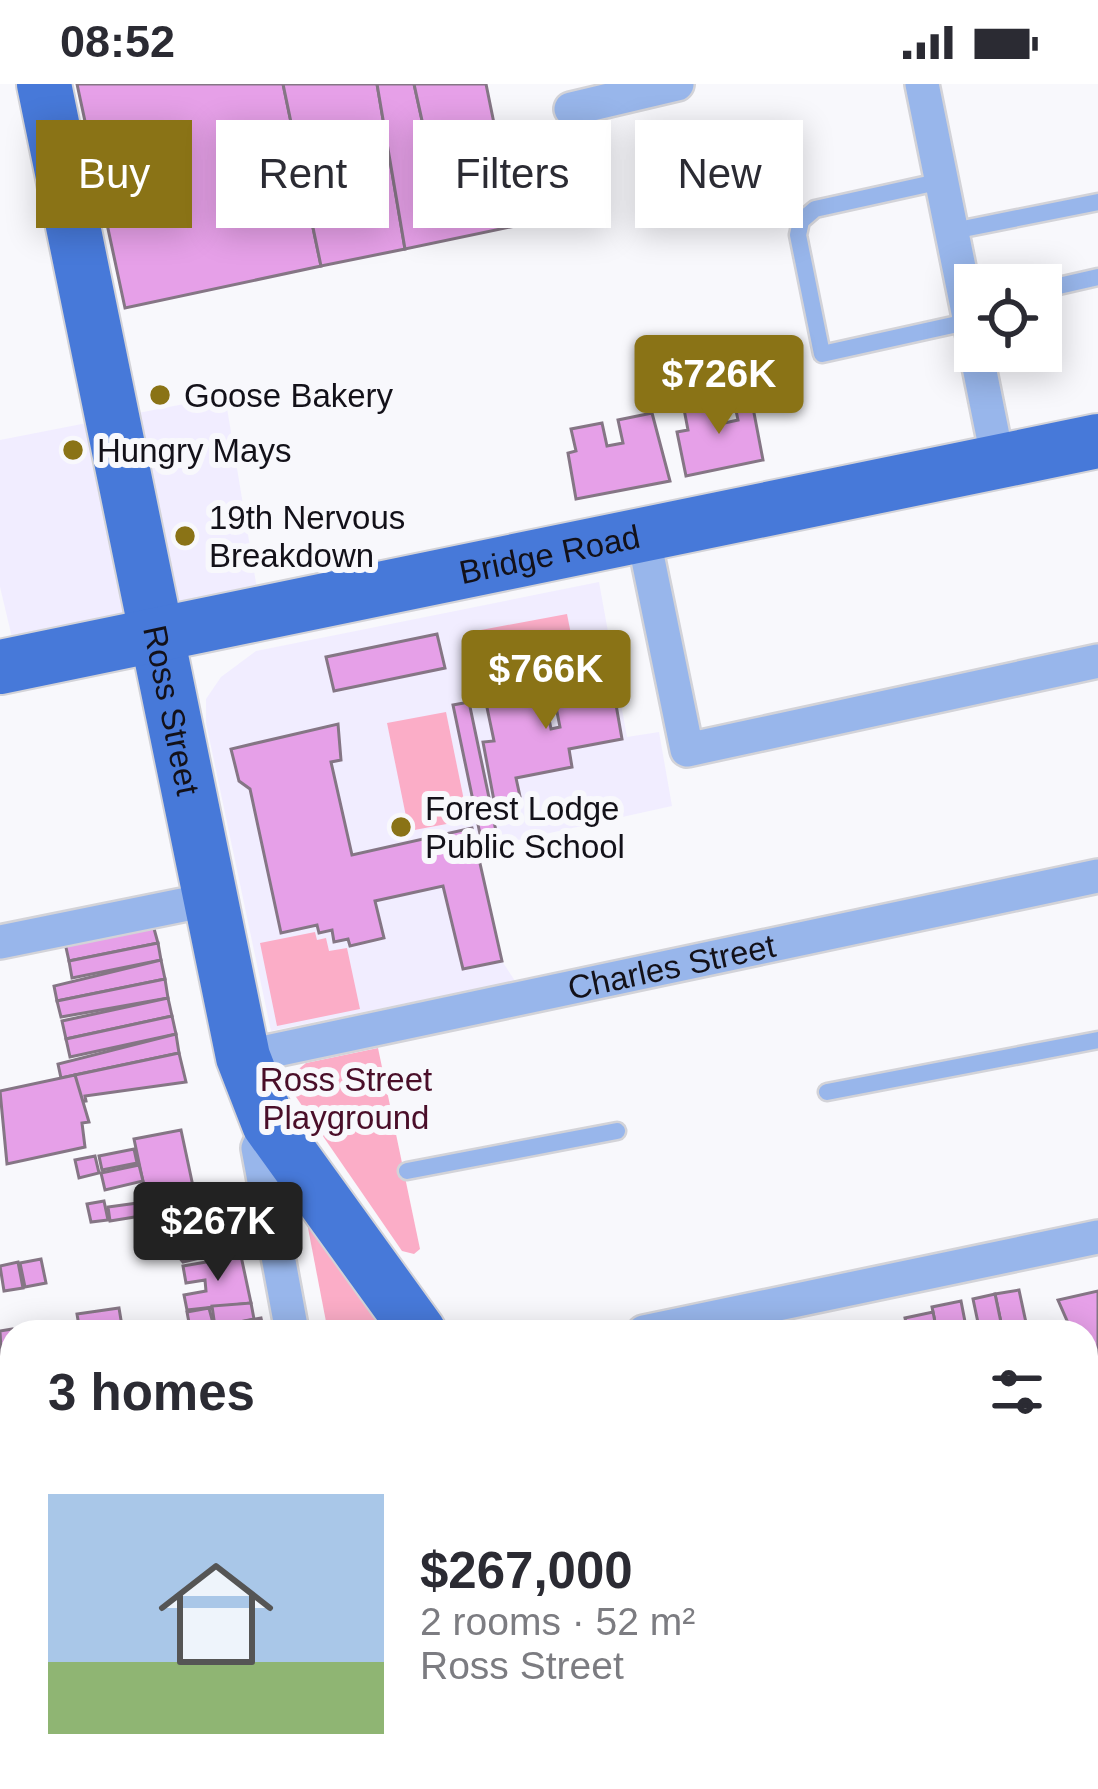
<!DOCTYPE html>
<meta charset="utf-8">
<style>
:root{--surface:#fff;--page:#f2f2f3;--text:#2b2b33;--muted:#7c7c81;--line:#e1e1e2;--accent:#8a7316}
body{margin:0;font-family:Helvetica,sans-serif;background:var(--page);color:var(--text);height:100vh;display:flex;flex-direction:column;font-size:45px;white-space:nowrap}
*{box-sizing:border-box;margin:0}
p{font-size:39px;color:var(--muted)}
.icon{flex:none;width:66px;height:66px;fill:none;stroke:currentColor;stroke-width:2;stroke-linecap:round;stroke-linejoin:round}
.map{position:relative;flex:1;overflow:hidden}
.panel{position:absolute;left:0px;top:1236px;width:1098px;height:471px;display:flex;flex-direction:column;background:var(--surface);border-radius:36px 36px 0 0;box-shadow:0 6px 30px #0003}
.panel>*{flex:none}
.top-card{position:absolute;left:36px;top:36px;width:1026px;height:108px;display:flex;gap:24px}
.fabs{position:absolute;left:954px;top:180px;display:grid;gap:24px}
.fabs a{display:grid;place-items:center;width:108px;height:108px;border-radius:0px;background:var(--surface);box-shadow:0 6px 30px #0003;font-size:60px}
.price{position:absolute;translate:-50% -102px;padding:0 27px;border-radius:12px;background:var(--accent);color:#fff;font-size:39px;line-height:78px;filter:drop-shadow(0 3px 6px #0008)}
.price::after{content:'';position:absolute;left:50%;top:72px;width:36px;height:27px;margin-left:-18px;background:inherit;clip-path:polygon(0 0,100% 0,50% 100%)}
.price.current{background:#222;color:#fff}
ul{padding:0;list-style:none}
li{display:flex;align-items:center;gap:36px;height:300px;padding:0 48px}
li+li{border-top:3px solid var(--line)}
li span{display:grid;place-items:center;flex:none;width:336px;height:240px;border-radius:0px;color:#555}
li>.icon{margin-inline-start:auto}
span .icon{width:144px;height:144px;fill:#fffc;stroke-width:1}
li b{font-size:51px}
h2{display:flex;justify-content:space-between;align-items:center;height:144px;padding:0 48px;font-size:51px}
.tag{padding:0 42px;border-radius:0px;background:var(--surface);box-shadow:0 6px 30px #0003;font-size:42px;line-height:108px}
.tag.current{background:var(--accent);color:#fff}
.status{display:flex;justify-content:space-between;align-items:center;height:84px;padding:0 60px;background:var(--surface);direction:ltr}
.status svg{height:33px;fill:currentColor}
.map>svg:first-child{display:block}
</style>
<div class="status"><b>08:52</b><svg viewBox="0 0 49 12"><path d="M0 12V9h3v3zM5 12V6h3v6zM10 12V3h3v9zM15 12V0h3v12zM26 1h20v11H26zM47 4h2v5h-2z"/></svg></div>
<div class="map">
<svg width="1098" height="1705" viewBox="0 0 1098 1705">
<rect width="100%" height="100%" fill="#f8f8fc"/>
<g fill="#f1edff">
<polygon points="225,312 261,529 18,579 0,503 0,356"/>
<polygon points="599,498 627,653 659,648 672,722 477,765 502,877 515,897 271,947 206,639 206,615 221,593 256,567"/>
</g>
<g fill="#fbadc7">
<polygon points="567,530 576,576 490,592 481,546"/>
<polygon points="446,628 468,736 409,747 387,639"/>
<polygon points="315,848 317,856 326,854 329,867 347,864 360,925 277,942 260,859"/>
<polygon points="378,964 420,1165 414,1170 402,1167 294,1010 294,989 306,979"/>
<polygon points="303,1118 399,1248 328,1248"/>
</g>
<g fill="#e6a0e8" stroke="#857685" stroke-width="3">
<polygon points="77,0 283,0 321,182 125,224"/>
<polygon points="283,0 377,0 405,165 321,182"/>
<polygon points="377,0 414,0 425,50 450,46 457,72 499,64 515,142 405,165"/>
<polygon points="414,0 486,0 499,64 457,72 450,46 425,50"/>
<polygon points="750,308 763,376 686,392 677,348 688,346 683,320 714,314 720,340 738,336 733,312"/>
<polygon points="652,329 670,397 576,415 568,369 576,367 571,345 602,339 607,362 623,359 618,336"/>
<polygon points="437,550 445,584 334,607 326,573"/>
<polygon points="611,592 622,655 569,665 572,683 516,694 521,717 495,722 483,658 494,657 485,614 543,604 551,645 560,643 552,603"/>
<polygon points="469,618 496,747 480,750 453,621"/>
<polygon points="338,640 341,676 331,678 352,771 472,744 502,877 463,885 443,802 375,817 384,854 350,862 348,855 334,858 332,846 319,849 317,841 281,849 250,705 239,697 231,665"/>
<polygon points="153,841 158,859 69,877 65,859"/>
<polygon points="158,859 161,876 72,894 69,877"/>
<polygon points="161,876 165,895 57,917 54,902"/>
<polygon points="165,895 168,914 61,933 57,917"/>
<polygon points="168,914 172,932 66,955 62,937"/>
<polygon points="172,932 176,950 70,973 66,955"/>
<polygon points="176,950 179,969 61,994 58,980"/>
<polygon points="179,969 186,998 85,1012 86,1017 79,1018 75,991"/>
<polygon points="75,991 89,1038 82,1039 85,1063 7,1080 0,1007"/>
<polygon points="181,1046 197,1121 150,1131 134,1055"/>
<polygon points="134,1065 137,1079 102,1086 99,1072"/>
<polygon points="95,1072 99,1089 79,1094 75,1076"/>
<polygon points="139,1081 143,1097 105,1106 101,1089"/>
<polygon points="104,1117 108,1136 91,1138 87,1120"/>
<polygon points="145,1118 147,1131 110,1137 108,1123"/>
<polygon points="198,1127 214,1138 221,1169 183,1178 163,1153 160,1136"/>
<polygon points="241,1172 251,1219 187,1226 184,1211 206,1207 205,1196 186,1199 183,1182"/>
<polygon points="41,1175 46,1199 25,1203 20,1179"/>
<polygon points="18,1178 23,1204 4,1207 0,1182"/>
<polygon points="1019,1206 1028,1248 1003,1248 995,1210"/>
<polygon points="1098,1207 1098,1374 1086,1367 1086,1248 1072,1248 1058,1216"/>
<polygon points="995,1210 1003,1248 980,1248 973,1215"/>
<polygon points="961,1217 967,1248 937,1248 932,1223"/>
<polygon points="251,1219 254,1235 215,1243 212,1222"/>
<polygon points="119,1224 123,1248 80,1248 77,1230"/>
<polygon points="209,1224 213,1239 190,1244 187,1228"/>
<polygon points="933,1228 937,1248 908,1248 905,1234"/>
<polygon points="261,1234 264,1248 216,1248 215,1243"/>
<polygon points="12,1245 12,1282 2,1284 0,1247"/>
<polygon points="12,1282 12,1303 1,1306 0,1284"/>
<polygon points="12,1414 12,1470 5,1472 0,1417"/>
<polygon points="8,1652 12,1688 0,1690 0,1653"/>
<polygon points="12,1689 12,1695 23,1695 25,1705 0,1705 0,1692"/>
<polygon points="25,1695 77,1695 78,1700 26,1705"/>
<polygon points="435,1695 582,1695 584,1705 437,1705"/>
<polygon points="591,1695 677,1695 681,1705 598,1705"/>
</g>
<g fill="none" stroke-linecap="round" stroke-linejoin="round">
<g stroke="#d3d3d8" stroke-width="21">
<g id="lane">
<polyline points="942,97 815,125 801,137 798,151 822,270 971,237"/>
<polyline points="953,147 1098,118"/>
<polyline points="1041,206 1098,193"/>
<polyline points="827,1008 1098,956"/>
<polyline points="407,1087 617,1047"/>
<polyline points="1086,1510 1098,1507"/>
<polyline points="209,1705 253,1695"/>
</g>
</g>
<g stroke="#d3d3d8" stroke-width="38">
<g id="street">
<polyline points="922,0 998,377"/>
<polyline points="571,25 677,0"/>
<polyline points="643,451 687,666 1098,577"/>
<polyline points="0,858 212,815"/>
<path id="s1" d="M243,973L1098,792"/>
<polyline points="269,1040 258,1064 292,1248"/>
<polyline points="644,1248 1098,1153"/>
<polyline points="0,1372 12,1370"/>
<polyline points="385,1695 386,1705"/>
</g>
</g>
<g stroke="#d3d3d8" stroke-width="58">
<g id="primary">
<path id="s2" d="M44,0L243,973L269,1040L419,1248"/>
<path id="s3" d="M0,583L1098,357"/>
<polyline points="738,1695 745,1705"/>
</g>
</g>
<use href="#lane" stroke="#98b6eb" stroke-width="16"/>
<use href="#street" stroke="#98b6eb" stroke-width="33"/>
<use href="#primary" stroke="#4779d9" stroke-width="54"/>
</g>
<g fill="#8a7316" stroke="#f8f8fc" stroke-width="4.5">
<circle cx="160" cy="311" r="12"/>
<circle cx="73" cy="366" r="12"/>
<circle cx="185" cy="452" r="12"/>
<circle cx="401" cy="743" r="12"/>
</g>
<g text-anchor="middle" dominant-baseline="central" stroke-width="12" stroke-linejoin="round" paint-order="stroke">
<g font-size="33" fill="#131119" stroke="#f8f8fc" text-anchor="start">
<text x="184" y="311">Goose Bakery</text>
<text x="97" y="366">Hungry Mays</text>
<text x="209" y="433">19th Nervous<tspan x="209" dy="38">Breakdown</tspan></text>
<text x="425" y="724">Forest Lodge<tspan x="425" dy="38">Public School</tspan></text>
</g>
<g font-size="33" fill="#131119" stroke="#f8f8fc">
<text stroke="none"><textPath href="#s3" startOffset="561">Bridge Road</textPath></text>
<text stroke="none"><textPath href="#s2" startOffset="639">Ross Street</textPath></text>
<text stroke="none"><textPath href="#s1" startOffset="438">Charles Street</textPath></text>
</g>
<g font-size="33" fill="#4a0e29" stroke="#f8f8fc">
<text x="346" y="995">Ross Street<tspan x="346" dy="38">Playground</tspan></text>
</g>
</g>
</svg>
<div class="fabs">
<a><svg class="icon" aria-label="locate" viewBox="0 0 24 24"><circle cx="12" cy="12" r="6"/><path d="M12 2v4M12 18v4M2 12h4M18 12h4"/></svg></a>
</div>
<b class="price" style="left:719px;top:353px">$726K</b>
<b class="price" style="left:546px;top:648px">$766K</b>
<b class="price current" style="left:218px;top:1200px">$267K</b>
<div class="top-card">
<a class="tag current">Buy</a>
<a class="tag">Rent</a>
<a class="tag">Filters</a>
<a class="tag">New</a>
</div>
<section class="panel">
<h2>3 homes<svg class="icon" aria-label="filters" viewBox="0 0 24 24"><path d="M4 7h16M4 17h16"/><circle cx="9" cy="7" r="2"/><circle cx="15" cy="17" r="2"/></svg></h2>
<ul>
<li><span style="background:linear-gradient(#a9c7e8 70%,#8fb573 0)"><svg class="icon" aria-label="home" viewBox="0 0 24 24"><path d="M3 11l9-7 9 7M6 9v11h12V9"/></svg></span><div><b>$267,000</b><p>2 rooms · 52 m²</p><p>Ross Street</p></div></li>
</ul>
</section>
</div>
